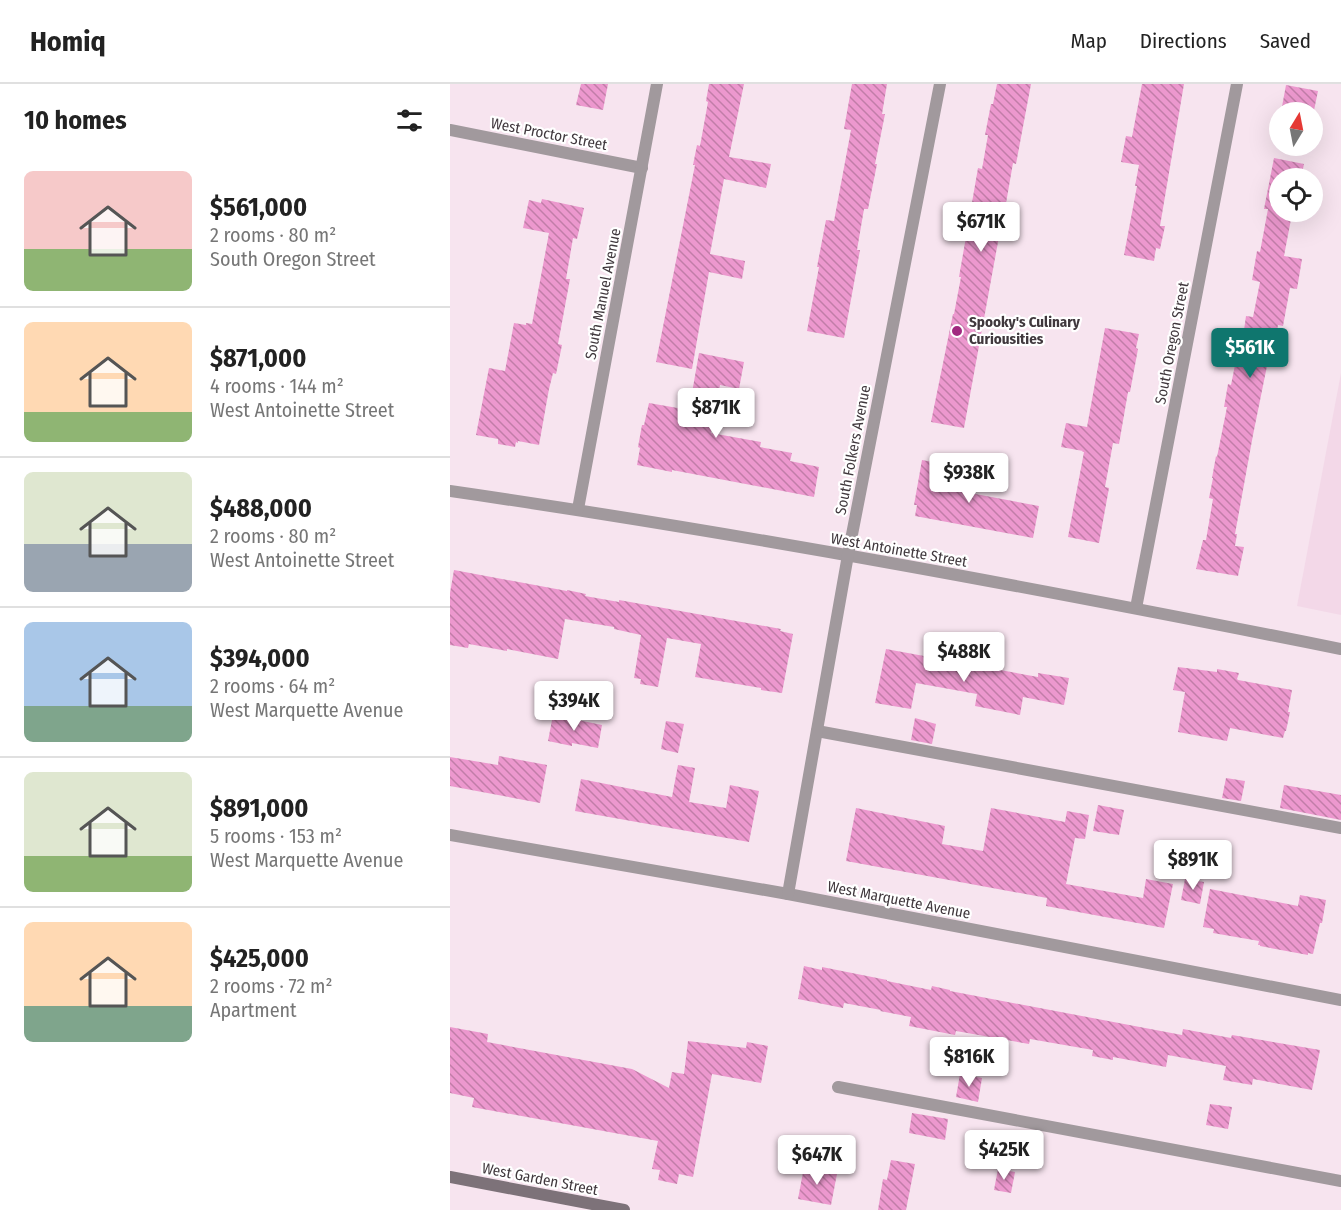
<!DOCTYPE html>
<meta charset="utf-8">
<style>
:root{--surface:#fff;--page:#f6f6f6;--text:#222;--muted:#767676;--line:#e0e0e0;--accent:#0f766e}
body{margin:0;font-family:"Fira Sans Condensed",sans-serif;background:var(--page);color:var(--text);height:100vh;display:flex;flex-direction:column;font-size:22px;white-space:nowrap}
*{box-sizing:border-box;margin:0}
p{font-size:20px;color:var(--muted)}
.icon{flex:none;width:33px;height:33px;fill:none;stroke:currentColor;stroke-width:2;stroke-linecap:round;stroke-linejoin:round}
.map{position:relative;flex:1;overflow:hidden}
.sheet{display:flex;flex-direction:column;background:var(--surface);width:450px}
.sheet>*{flex:none}
.needle{width:39px;rotate:10deg}
.controls{position:absolute;left:819px;top:18px;display:grid;gap:12px}
.controls a{display:grid;place-items:center;width:54px;height:54px;border-radius:50%;background:var(--surface);box-shadow:0 6px 24px #0002;font-size:30px}
.price{position:absolute;translate:-50% -51px;padding:0 14px;border-radius:6px;background:#fff;color:#222;font-size:20px;line-height:39px;filter:drop-shadow(0 2px 3px #0008)}
.price::after{content:'';position:absolute;left:50%;top:36px;width:18px;height:14px;margin-left:-9px;background:inherit;clip-path:polygon(0 0,100% 0,50% 100%)}
.price.active{background:var(--accent);color:#fff}
ul{padding:0;list-style:none}
li{display:flex;align-items:center;gap:18px;height:150px;padding:0 24px}
li+li{border-top:2px solid var(--line)}
li span{display:grid;place-items:center;flex:none;width:168px;height:120px;border-radius:9px;color:#555}
li>.icon{margin-inline-start:auto}
span .icon{width:72px;height:72px;fill:#fffc;stroke-width:1}
li b{font-size:26px}
h2{display:flex;justify-content:space-between;align-items:center;height:72px;padding:0 24px;font-size:26px}
header{display:flex;align-items:center;gap:36px;box-sizing:border-box;height:84px;padding:0 30px;background:var(--surface);border-bottom:2px solid var(--line)}
header strong{font-size:28px}
nav{display:flex;gap:33px;margin-inline-start:auto;font-size:21px}
main{display:flex;flex:1;min-height:0}
.map>svg:first-child{display:block}
</style>
<header>
<strong>Homiq</strong>
<nav><a>Map</a><a>Directions</a><a>Saved</a></nav>
</header>
<main>
<section class="sheet">
<h2>10 homes<svg class="icon" aria-label="filters" viewBox="0 0 24 24"><path d="M4 7h16M4 17h16"/><circle cx="9" cy="7" r="2"/><circle cx="15" cy="17" r="2"/></svg></h2>
<ul>
<li><span style="background:linear-gradient(#f6c9c9 65%,#8fb573 0)"><svg class="icon" aria-label="home" viewBox="0 0 24 24"><path d="M3 11l9-7 9 7M6 9v11h12V9"/></svg></span><div><b>$561,000</b><p>2 rooms · 80 m²</p><p>South Oregon Street</p></div></li>
<li><span style="background:linear-gradient(#ffd9b3 75%,#8fb573 0)"><svg class="icon" aria-label="home" viewBox="0 0 24 24"><path d="M3 11l9-7 9 7M6 9v11h12V9"/></svg></span><div><b>$871,000</b><p>4 rooms · 144 m²</p><p>West Antoinette Street</p></div></li>
<li><span style="background:linear-gradient(#dfe7d0 60%,#9aa5b1 0)"><svg class="icon" aria-label="home" viewBox="0 0 24 24"><path d="M3 11l9-7 9 7M6 9v11h12V9"/></svg></span><div><b>$488,000</b><p>2 rooms · 80 m²</p><p>West Antoinette Street</p></div></li>
<li><span style="background:linear-gradient(#a9c7e8 70%,#7fa58c 0)"><svg class="icon" aria-label="home" viewBox="0 0 24 24"><path d="M3 11l9-7 9 7M6 9v11h12V9"/></svg></span><div><b>$394,000</b><p>2 rooms · 64 m²</p><p>West Marquette Avenue</p></div></li>
<li><span style="background:linear-gradient(#dfe7d0 70%,#8fb573 0)"><svg class="icon" aria-label="home" viewBox="0 0 24 24"><path d="M3 11l9-7 9 7M6 9v11h12V9"/></svg></span><div><b>$891,000</b><p>5 rooms · 153 m²</p><p>West Marquette Avenue</p></div></li>
<li><span style="background:linear-gradient(#ffd9b3 70%,#7fa58c 0)"><svg class="icon" aria-label="home" viewBox="0 0 24 24"><path d="M3 11l9-7 9 7M6 9v11h12V9"/></svg></span><div><b>$425,000</b><p>2 rooms · 72 m²</p><p>Apartment</p></div></li>
</ul>
</section>
<div class="map">
<svg width="891" height="1126" viewBox="0 0 891 1126">
<defs>
<pattern id="building-back-hatch" width="6" height="6" patternUnits="userSpaceOnUse" patternTransform="scale(1.5)"><rect width="6" height="6" fill="#ec98ce"/><path d="M-1 5l2 2M0 0l6 6M5-1l2 2" fill="none" stroke="#c17da8"/></pattern>
</defs>
<rect width="100%" height="100%" fill="#f7e4ef"/>
<polygon fill="#f3d8e8" points="891,289 891,531 847,522"/>
<g fill="url(#building-back-hatch)">
<polygon points="131,0 158,0 153,26 126,21"/>
<polygon points="259,0 294,0 279,73 321,80 316,104 274,95 260,170 295,177 292,195 259,188 242,285 206,278 245,81 243,81 247,61 250,62 258,18 256,17"/>
<polygon points="402,0 437,0 432,30 435,30 425,80 427,80 418,125 414,125 407,166 410,166 394,254 357,247 369,183 367,183 376,136 384,137 401,46 394,45"/>
<polygon points="547,0 581,0 566,80 563,79 551,148 550,147 514,344 481,338 503,230 504,230 511,193 509,193 528,84 532,85 538,51 535,51 541,20 543,20"/>
<polygon points="692,0 734,0 710,142 715,142 710,165 706,164 704,177 674,171 687,102 685,102 689,81 671,78 676,52 682,53"/>
<polygon points="836,1 868,7 862,36 862,28 831,28"/>
<polygon points="824,74 854,80 851,94 830,94 830,128 845,128 844,131 842,130 834,172 852,175 847,205 840,204 833,242 828,241 821,277 818,277 803,351 785,450 787,450 785,462 794,463 788,492 746,485 753,456 756,456 763,415 759,414 763,394 762,394 766,372 767,373 777,323 774,323 778,300 781,301 792,246 794,246 796,232 803,233 810,198 802,196 807,167 810,168 818,125 814,125"/>
<polygon points="92,115 134,124 127,155 123,154 116,195 120,195 108,260 112,261 106,290 103,289 99,305 89,361 68,357 68,359 66,358 65,363 48,360 48,355 26,351 39,284 55,287 64,239 76,241 76,239 82,240 99,149 73,144 79,116 91,119"/>
<polygon points="655,244 689,250 686,264 688,265 680,308 678,308 669,360 663,359 655,403 659,404 649,459 618,453 634,368 632,368 633,367 611,363 616,339 637,343"/>
<polygon points="249,269 294,278 289,305 270,301 261,349 311,358 310,363 342,369 340,377 369,383 364,413 222,386 222,388 187,381 190,364 188,363 192,341 194,341 199,319 239,326"/>
<polygon points="472,376 509,383 504,406 589,422 583,454 465,432 467,421 464,421"/>
<polygon points="4,486 117,507 117,506 136,510 135,512 169,518 169,516 331,545 330,547 343,550 332,609 311,606 311,604 245,593 251,560 217,554 208,603 190,600 191,595 184,594 191,551 164,545 164,543 115,535 108,575 57,565 57,567 19,560 18,564 0,561 0,509"/>
<polygon points="436,565 588,593 588,589 619,594 614,621 573,613 570,631 525,622 527,610 466,599 461,625 425,619"/>
<polygon points="728,583 767,588 767,585 789,589 787,595 788,596 842,606 838,628 840,628 836,647 835,647 833,654 780,644 777,657 728,648 735,608 723,606"/>
<polygon points="103,631 152,641 148,664 122,659 122,662 98,657"/>
<polygon points="465,634 486,640 482,660 461,656"/>
<polygon points="216,637 234,640 228,669 211,665"/>
<polygon points="49,672 97,681 90,719 0,702 0,673 48,681"/>
<polygon points="228,681 245,684 239,718 276,724 280,701 309,707 299,758 125,727 131,695 222,713"/>
<polygon points="776,694 795,697 791,717 772,714"/>
<polygon points="834,701 891,711 891,736 830,724"/>
<polygon points="648,721 674,726 669,751 643,747"/>
<polygon points="406,724 495,742 492,760 533,767 541,724 615,738 617,727 639,731 635,755 625,754 616,800 693,814 696,795 723,800 714,844 596,822 597,814 396,777"/>
<polygon points="735,795 754,798 750,820 731,816"/>
<polygon points="760,805 848,822 850,811 876,816 872,839 870,839 863,870 858,869 858,871 810,862 810,861 808,861 809,857 763,849 764,845 753,843"/>
<polygon points="354,882 372,886 372,883 437,896 437,897 481,906 482,902 500,906 500,907 732,951 733,945 781,954 782,951 870,966 862,1006 803,995 802,1001 773,996 776,982 718,971 716,983 663,973 663,976 642,972 643,966 580,955 579,960 506,947 505,951 459,942 461,933 430,927 431,926 394,919 393,924 348,915"/>
<polygon points="0,943 38,950 37,958 182,985 219,1004 222,988 234,990 238,957 296,964 297,958 318,962 311,999 262,990 243,1093 229,1090 227,1100 208,1096 210,1086 202,1085 208,1057 22,1023 24,1014 0,1009"/>
<polygon points="510,990 532,994 528,1018 506,1013"/>
<polygon points="760,1020 782,1023 778,1045 756,1041"/>
<polygon points="462,1029 498,1035 495,1056 459,1049"/>
<polygon points="441,1076 465,1080 456,1126 428,1126 433,1095 437,1096"/>
<polygon points="354,1083 387,1090 381,1121 348,1115"/>
<polygon points="548,1085 565,1088 561,1109 544,1106"/>
</g>
<g fill="none" stroke-linecap="round" stroke-linejoin="round">
<g stroke="#a1999d" stroke-width="12">
<polyline points="367,647 891,744"/>
<polyline points="388,1003 891,1097"/>
</g>
<g stroke="#a1999d" stroke-width="12">
<polyline points="0,46 192,84"/>
<path d="M0,407C298,450 595,506 891,565"/>
<polyline points="128,425 207,0"/>
<polyline points="686,524 787,0"/>
<polyline points="0,751 338,810 891,916"/>
<polyline points="338,810 398,471 490,0"/>
</g>
<polyline stroke="#7d7279" stroke-width="12" points="0,1093 174,1126"/>
</g>
<circle fill="#a12980" stroke="#fff" stroke-width="2" cx="507" cy="247" r="6"/>
<g text-anchor="middle" dominant-baseline="central" stroke-width="4.5" stroke-linejoin="round" paint-order="stroke">
<g font-size="15" fill="#40383d" stroke="#fff">
<text transform="translate(99 50) rotate(11)">West Proctor Street</text>
<text transform="translate(153 210) rotate(-79)">South Manuel Avenue</text>
<text transform="translate(722 259) rotate(-79)">South Oregon Street</text>
<text transform="translate(403 366) rotate(-79)">South Folkers Avenue</text>
<text transform="translate(449 466) rotate(10)">West Antoinette Street</text>
<text transform="translate(449 816) rotate(11)">West Marquette Avenue</text>
<text transform="translate(90 1095) rotate(11)">West Garden Street</text>
</g>
<g font-size="15" font-weight="bold" fill="#40383d" stroke="#fff" text-anchor="start">
<text x="519" y="238">Spooky's Culinary<tspan x="519" dy="17">Curiousities</tspan></text>
</g>
</g>
</svg>
<div class="controls">
<a><svg class="needle" viewBox="-14 -14 28 28"><path d="M0-13l5 13h-10z" fill="#e53935"/><path d="M0 13l5-13h-10z" fill="#767676"/></svg></a>
<a><svg class="icon" aria-label="locate" viewBox="0 0 24 24"><circle cx="12" cy="12" r="6"/><path d="M12 2v4M12 18v4M2 12h4M18 12h4"/></svg></a>
</div>
<b class="price" style="left:531px;top:169px">$671K</b>
<b class="price active" style="left:800px;top:295px">$561K</b>
<b class="price" style="left:266px;top:355px">$871K</b>
<b class="price" style="left:519px;top:420px">$938K</b>
<b class="price" style="left:514px;top:599px">$488K</b>
<b class="price" style="left:124px;top:648px">$394K</b>
<b class="price" style="left:743px;top:807px">$891K</b>
<b class="price" style="left:519px;top:1004px">$816K</b>
<b class="price" style="left:554px;top:1097px">$425K</b>
<b class="price" style="left:367px;top:1102px">$647K</b>
</div>
</main>
